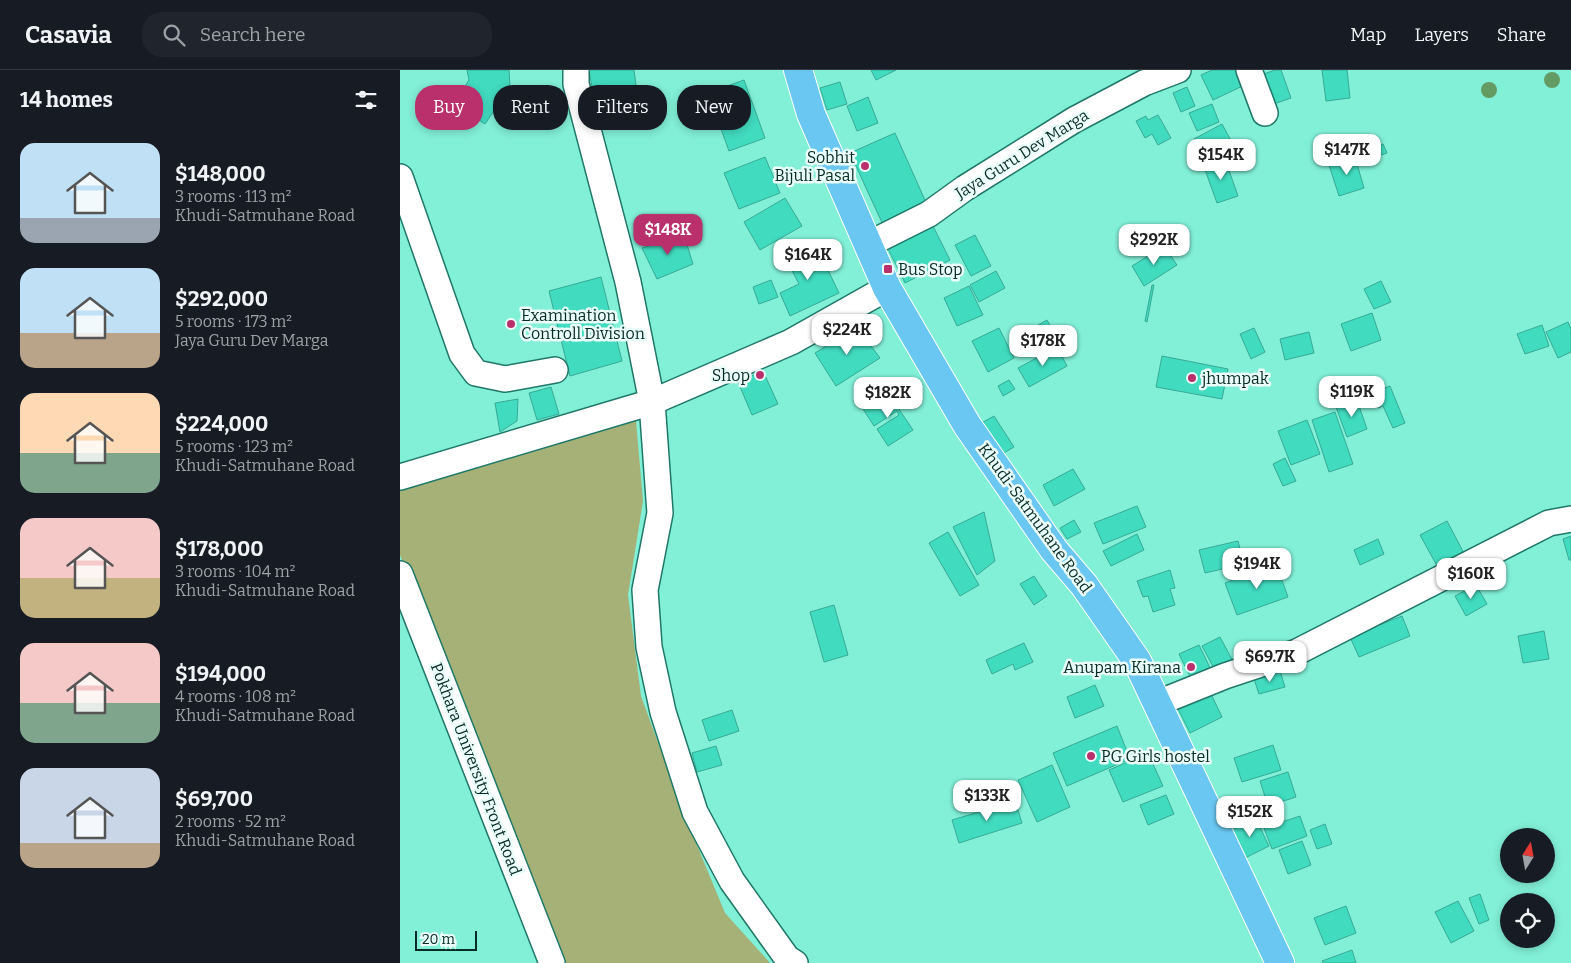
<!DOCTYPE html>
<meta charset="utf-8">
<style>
:root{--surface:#171b24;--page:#20242c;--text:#f1f3f6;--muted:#9ea1a6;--line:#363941;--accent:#b9306d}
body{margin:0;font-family:Bitter,serif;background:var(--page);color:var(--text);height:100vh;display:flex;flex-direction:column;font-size:19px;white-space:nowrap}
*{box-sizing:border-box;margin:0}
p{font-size:16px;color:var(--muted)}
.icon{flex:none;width:28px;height:28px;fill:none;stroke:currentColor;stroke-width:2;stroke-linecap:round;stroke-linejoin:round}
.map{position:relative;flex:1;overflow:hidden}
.sheet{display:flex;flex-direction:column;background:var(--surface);width:400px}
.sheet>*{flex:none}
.hud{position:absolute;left:15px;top:15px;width:475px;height:45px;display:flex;gap:10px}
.needle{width:32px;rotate:11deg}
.buttons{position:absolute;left:1100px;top:758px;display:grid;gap:10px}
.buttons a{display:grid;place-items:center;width:55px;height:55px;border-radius:50%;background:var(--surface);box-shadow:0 2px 8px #0003;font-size:25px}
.scale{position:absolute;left:15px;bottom:12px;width:62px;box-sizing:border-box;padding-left:5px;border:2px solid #072c25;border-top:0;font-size:14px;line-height:18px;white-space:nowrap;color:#072c25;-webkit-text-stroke:4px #eafdf8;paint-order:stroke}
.price{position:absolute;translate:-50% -42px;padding:0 11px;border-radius:10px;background:#fff;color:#222;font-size:16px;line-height:32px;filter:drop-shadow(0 1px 2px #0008)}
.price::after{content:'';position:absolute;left:50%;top:30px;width:15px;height:11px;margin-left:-8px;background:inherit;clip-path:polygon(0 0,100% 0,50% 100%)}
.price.selected{background:var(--accent);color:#fff}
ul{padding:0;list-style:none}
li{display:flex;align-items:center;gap:15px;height:125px;padding:0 20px}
li span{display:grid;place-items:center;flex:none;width:140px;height:100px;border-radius:15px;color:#555}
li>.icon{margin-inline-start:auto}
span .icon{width:60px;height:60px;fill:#fffc;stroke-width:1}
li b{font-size:21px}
h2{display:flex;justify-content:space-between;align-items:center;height:60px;padding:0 20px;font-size:21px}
.tag{padding:0 18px;border-radius:20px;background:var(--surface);box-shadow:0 2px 8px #0003;font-size:18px;line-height:45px}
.tag.selected{background:var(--accent);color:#fff}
header{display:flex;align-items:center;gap:30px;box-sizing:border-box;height:70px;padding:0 25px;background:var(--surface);border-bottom:1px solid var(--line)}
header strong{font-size:24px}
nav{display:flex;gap:28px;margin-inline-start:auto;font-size:18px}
.search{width:350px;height:45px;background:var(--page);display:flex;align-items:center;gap:12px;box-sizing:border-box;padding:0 18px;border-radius:20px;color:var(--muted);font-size:19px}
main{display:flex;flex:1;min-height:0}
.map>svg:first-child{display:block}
</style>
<header>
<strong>Casavia</strong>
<div class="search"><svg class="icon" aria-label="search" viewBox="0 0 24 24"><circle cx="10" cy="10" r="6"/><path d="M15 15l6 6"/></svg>Search here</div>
<nav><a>Map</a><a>Layers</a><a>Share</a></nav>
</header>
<main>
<section class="sheet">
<h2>14 homes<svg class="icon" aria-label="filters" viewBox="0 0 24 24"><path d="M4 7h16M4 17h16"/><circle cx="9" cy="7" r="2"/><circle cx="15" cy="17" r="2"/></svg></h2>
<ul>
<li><span style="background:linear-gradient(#bfe0f5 75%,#9aa5b1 0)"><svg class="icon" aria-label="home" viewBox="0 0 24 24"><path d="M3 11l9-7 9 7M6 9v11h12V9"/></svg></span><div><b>$148,000</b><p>3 rooms · 113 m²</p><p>Khudi-Satmuhane Road</p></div></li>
<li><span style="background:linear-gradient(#bfe0f5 65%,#b9a48a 0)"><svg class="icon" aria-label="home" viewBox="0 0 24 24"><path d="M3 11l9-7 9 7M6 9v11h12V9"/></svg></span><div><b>$292,000</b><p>5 rooms · 173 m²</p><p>Jaya Guru Dev Marga</p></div></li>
<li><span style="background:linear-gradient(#ffd9b3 60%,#7fa58c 0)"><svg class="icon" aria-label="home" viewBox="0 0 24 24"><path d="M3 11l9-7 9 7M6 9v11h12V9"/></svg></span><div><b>$224,000</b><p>5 rooms · 123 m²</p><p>Khudi-Satmuhane Road</p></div></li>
<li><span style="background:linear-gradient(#f6c9c9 60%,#c2b280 0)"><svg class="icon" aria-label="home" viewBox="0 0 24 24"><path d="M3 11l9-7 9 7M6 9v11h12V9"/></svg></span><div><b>$178,000</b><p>3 rooms · 104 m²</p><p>Khudi-Satmuhane Road</p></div></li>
<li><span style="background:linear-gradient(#f6c9c9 60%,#7fa58c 0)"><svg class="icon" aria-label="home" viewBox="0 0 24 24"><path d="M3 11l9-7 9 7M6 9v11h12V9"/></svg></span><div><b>$194,000</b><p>4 rooms · 108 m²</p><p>Khudi-Satmuhane Road</p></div></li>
<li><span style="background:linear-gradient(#c9d6e8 75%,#b9a48a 0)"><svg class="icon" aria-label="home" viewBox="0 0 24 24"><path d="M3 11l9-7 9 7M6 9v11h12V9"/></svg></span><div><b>$69,700</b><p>2 rooms · 52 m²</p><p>Khudi-Satmuhane Road</p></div></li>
</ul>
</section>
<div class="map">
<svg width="1171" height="893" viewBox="0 0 1171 893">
<rect width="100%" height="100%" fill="#82efd7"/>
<polygon fill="#a5b176" points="236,351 243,431 228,525 241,626 284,744 325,843 370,893 162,893 0,485 0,416"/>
<g fill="#41dbc0" stroke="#37aa94">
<polygon points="67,0 109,0 110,17 85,54 54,33 69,10"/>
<polygon points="189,0 234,0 236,15 193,23"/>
<polygon points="471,0 496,0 476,10"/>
<polygon points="812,0 843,0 849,13 813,30 801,5"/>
<polygon points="875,0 881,0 891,28 868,36 858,6"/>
<polygon points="922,0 947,0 950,28 926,31"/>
<polygon points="344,10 365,68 329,81 308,23"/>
<polygon points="440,12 447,34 427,40 420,18"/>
<polygon points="787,17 795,36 781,42 773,23"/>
<polygon points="468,27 478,53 457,61 447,36"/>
<polygon points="812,34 819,52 797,61 789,43"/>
<polygon points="758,45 771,68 758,75 752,64 745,68 736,51 746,46 748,50"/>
<polygon points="822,54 835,78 807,93 794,69"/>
<polygon points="495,63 528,137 484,157 450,83"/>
<polygon points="983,74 987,83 966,90 962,81"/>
<polygon points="365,87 380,123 339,139 324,103"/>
<polygon points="955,87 964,118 939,126 929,95"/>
<polygon points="825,89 838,126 817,133 804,97"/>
<polygon points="385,128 402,156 360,180 344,152"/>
<polygon points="533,156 550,190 505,213 488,179"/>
<polygon points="284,165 293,194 257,209 242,178"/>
<polygon points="575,165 591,196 571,206 555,175"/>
<polygon points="415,173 439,223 390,246 380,223 399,214 385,187"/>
<polygon points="764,176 777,195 744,216 732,196"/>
<polygon points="596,201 605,218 579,232 570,215"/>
<polygon points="201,207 222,291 170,306 149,221"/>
<polygon points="371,210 378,227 359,234 353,217"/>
<polygon points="981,211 991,232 974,239 964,219"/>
<polygon points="752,215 754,215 747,252 745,251"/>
<polygon points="569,216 583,245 557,256 544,228"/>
<polygon points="972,243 981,270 951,281 941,254"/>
<polygon points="647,250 656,266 624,284 615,268"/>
<polygon points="1168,252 1171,259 1171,282 1158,288 1146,262"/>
<polygon points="1142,255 1149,276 1125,284 1117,264"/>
<polygon points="457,257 480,288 436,316 415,283"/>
<polygon points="599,258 614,288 588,302 572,271"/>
<polygon points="854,258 865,282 851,289 840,264"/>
<polygon points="909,262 914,283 885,290 880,269"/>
<polygon points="657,277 667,296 629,317 618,298"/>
<polygon points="762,286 828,299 822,329 756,317"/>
<polygon points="363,301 378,334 352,345 338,312"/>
<polygon points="609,310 615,319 603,326 598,316"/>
<polygon points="990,316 1005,353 993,358 983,336 978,338 972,323"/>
<polygon points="151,317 159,344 137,350 129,323"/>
<polygon points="488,323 513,360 488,376 477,359 499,345 497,341 474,356 463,339"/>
<polygon points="118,329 117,351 100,362 95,333"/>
<polygon points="957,330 967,359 947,367 936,337"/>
<polygon points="935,342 953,394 929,402 912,350"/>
<polygon points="594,346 614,377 597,387 578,355"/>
<polygon points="907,350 920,384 891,395 878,361"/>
<polygon points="885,388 896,411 883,416 873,394"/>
<polygon points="673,399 685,419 654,436 643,415"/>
<polygon points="737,436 746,457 703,474 694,453"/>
<polygon points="584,442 595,491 577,505 553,457"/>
<polygon points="674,450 681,462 667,469 660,458"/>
<polygon points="1047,451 1067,489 1041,503 1020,465"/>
<polygon points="548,462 579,515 560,526 529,473"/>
<polygon points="737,464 744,480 711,496 703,481"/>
<polygon points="1171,466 1171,490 1169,490 1163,469"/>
<polygon points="978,469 984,484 960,495 954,480"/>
<polygon points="838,471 844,494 805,503 799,480"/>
<polygon points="876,494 888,527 837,545 825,513"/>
<polygon points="770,500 775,518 770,519 775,535 753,542 748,526 743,527 737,511"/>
<polygon points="634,506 647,526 634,535 620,514"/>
<polygon points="1076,515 1087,534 1066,546 1055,526"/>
<polygon points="434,535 448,585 424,592 410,542"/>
<polygon points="1002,546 1010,566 959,587 950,567"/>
<polygon points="1144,561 1149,589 1123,593 1118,566"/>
<polygon points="820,567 835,595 817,604 802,576"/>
<polygon points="624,573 633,592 615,600 613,594 592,604 586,590"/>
<polygon points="799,575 815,608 795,617 779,584"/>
<polygon points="880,601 885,617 859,624 854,609"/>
<polygon points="695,615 704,636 675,648 667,627"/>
<polygon points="811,624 822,647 790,663 778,639"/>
<polygon points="332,640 339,661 309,671 302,650"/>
<polygon points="717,656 730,689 667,716 653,683"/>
<polygon points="873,675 881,700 842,712 834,688"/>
<polygon points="316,676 322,695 297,702 292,683"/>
<polygon points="748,683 763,716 723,732 709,700"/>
<polygon points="652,695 670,737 637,752 618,710"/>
<polygon points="888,702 896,727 868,736 860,711"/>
<polygon points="766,725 774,744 748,755 740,735"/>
<polygon points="615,731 622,753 559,773 552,750"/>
<polygon points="900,746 907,766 872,779 864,758"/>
<polygon points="856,749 869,776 845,788 832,760"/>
<polygon points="925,754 932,774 917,779 910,760"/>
<polygon points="902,771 911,795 888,804 879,780"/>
<polygon points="1080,824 1089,850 1079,854 1069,828"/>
<polygon points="1058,831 1074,861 1051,873 1035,842"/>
<polygon points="946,836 956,863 925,875 914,848"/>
<polygon points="952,880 956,893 923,893 922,891"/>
</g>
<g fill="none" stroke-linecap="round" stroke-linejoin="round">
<g stroke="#1f7868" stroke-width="28">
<g id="minor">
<polyline points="176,0 176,14 228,212 252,332 260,443 245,520 249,577 263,642 295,742 332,811 387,888 395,893"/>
<polyline points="849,0 865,43"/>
<polyline points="0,107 62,284 76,303 105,309 155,300"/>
<polyline points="469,174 529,144 565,118 674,50 744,13 778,0"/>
<polyline points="0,407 252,332 391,272 487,218"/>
<polyline points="0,504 152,893"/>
<polyline points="758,633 825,606 897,582 1149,453 1171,449"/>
</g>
</g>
<g stroke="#fff" stroke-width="30">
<polyline id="major" points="398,0 411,44 487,218 567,355 654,480 684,515 737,591 880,893"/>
</g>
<use href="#minor" stroke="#fff" stroke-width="25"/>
<use href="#major" stroke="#6ac7f1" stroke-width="28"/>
</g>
<g fill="#649b63">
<circle cx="1152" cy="10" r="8"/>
<circle cx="1089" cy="20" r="8"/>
</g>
<g fill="#b9306d" stroke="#eafdf8" stroke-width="2">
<circle cx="465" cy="96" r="5"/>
<rect x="483" y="194" width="10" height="10" rx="2.5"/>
<circle cx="111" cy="254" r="5"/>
<circle cx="360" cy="305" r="5"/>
<circle cx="792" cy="308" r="5"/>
<circle cx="791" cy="597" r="5"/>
<circle cx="691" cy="686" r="5"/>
</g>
<g text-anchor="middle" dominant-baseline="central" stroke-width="5" stroke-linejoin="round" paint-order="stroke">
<g font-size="16" fill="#072c25" stroke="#eafdf8">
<text transform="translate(622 84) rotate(-32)">Jaya Guru Dev Marga</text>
<text transform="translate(635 448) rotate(54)">Khudi-Satmuhane Road</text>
<text transform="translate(76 699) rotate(69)">Pokhara University Front Road</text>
</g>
<g font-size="16" fill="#072c25" stroke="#eafdf8" text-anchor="start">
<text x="455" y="87" text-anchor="end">Sobhit<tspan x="455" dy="18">Bijuli Pasal</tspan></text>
<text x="498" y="199">Bus Stop</text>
<text x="121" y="245">Examination<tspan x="121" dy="18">Controll Division</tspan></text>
<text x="350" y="305" text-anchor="end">Shop</text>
<text x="802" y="308">jhumpak</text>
<text x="781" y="597" text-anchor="end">Anupam Kirana</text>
<text x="701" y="686">PG Girls hostel</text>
</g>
</g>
</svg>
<div class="buttons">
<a><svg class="needle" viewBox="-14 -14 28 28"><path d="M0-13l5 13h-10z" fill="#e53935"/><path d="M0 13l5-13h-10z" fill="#9ea1a6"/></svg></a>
<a><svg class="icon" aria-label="locate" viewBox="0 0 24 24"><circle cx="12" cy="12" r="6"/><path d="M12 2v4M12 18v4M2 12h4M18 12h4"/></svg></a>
</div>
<div class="scale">20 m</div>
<b class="price" style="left:947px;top:106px">$147K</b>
<b class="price" style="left:821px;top:111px">$154K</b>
<b class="price selected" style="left:268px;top:186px">$148K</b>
<b class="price" style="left:754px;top:196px">$292K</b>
<b class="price" style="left:408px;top:211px">$164K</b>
<b class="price" style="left:447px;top:286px">$224K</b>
<b class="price" style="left:643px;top:297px">$178K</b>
<b class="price" style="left:952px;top:348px">$119K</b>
<b class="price" style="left:488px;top:349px">$182K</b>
<b class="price" style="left:857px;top:520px">$194K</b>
<b class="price" style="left:1071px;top:530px">$160K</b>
<b class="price" style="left:870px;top:613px">$69.7K</b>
<b class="price" style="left:587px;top:752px">$133K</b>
<b class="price" style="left:850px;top:768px">$152K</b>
<div class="hud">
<a class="tag selected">Buy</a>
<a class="tag">Rent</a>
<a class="tag">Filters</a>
<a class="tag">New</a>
</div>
</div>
</main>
